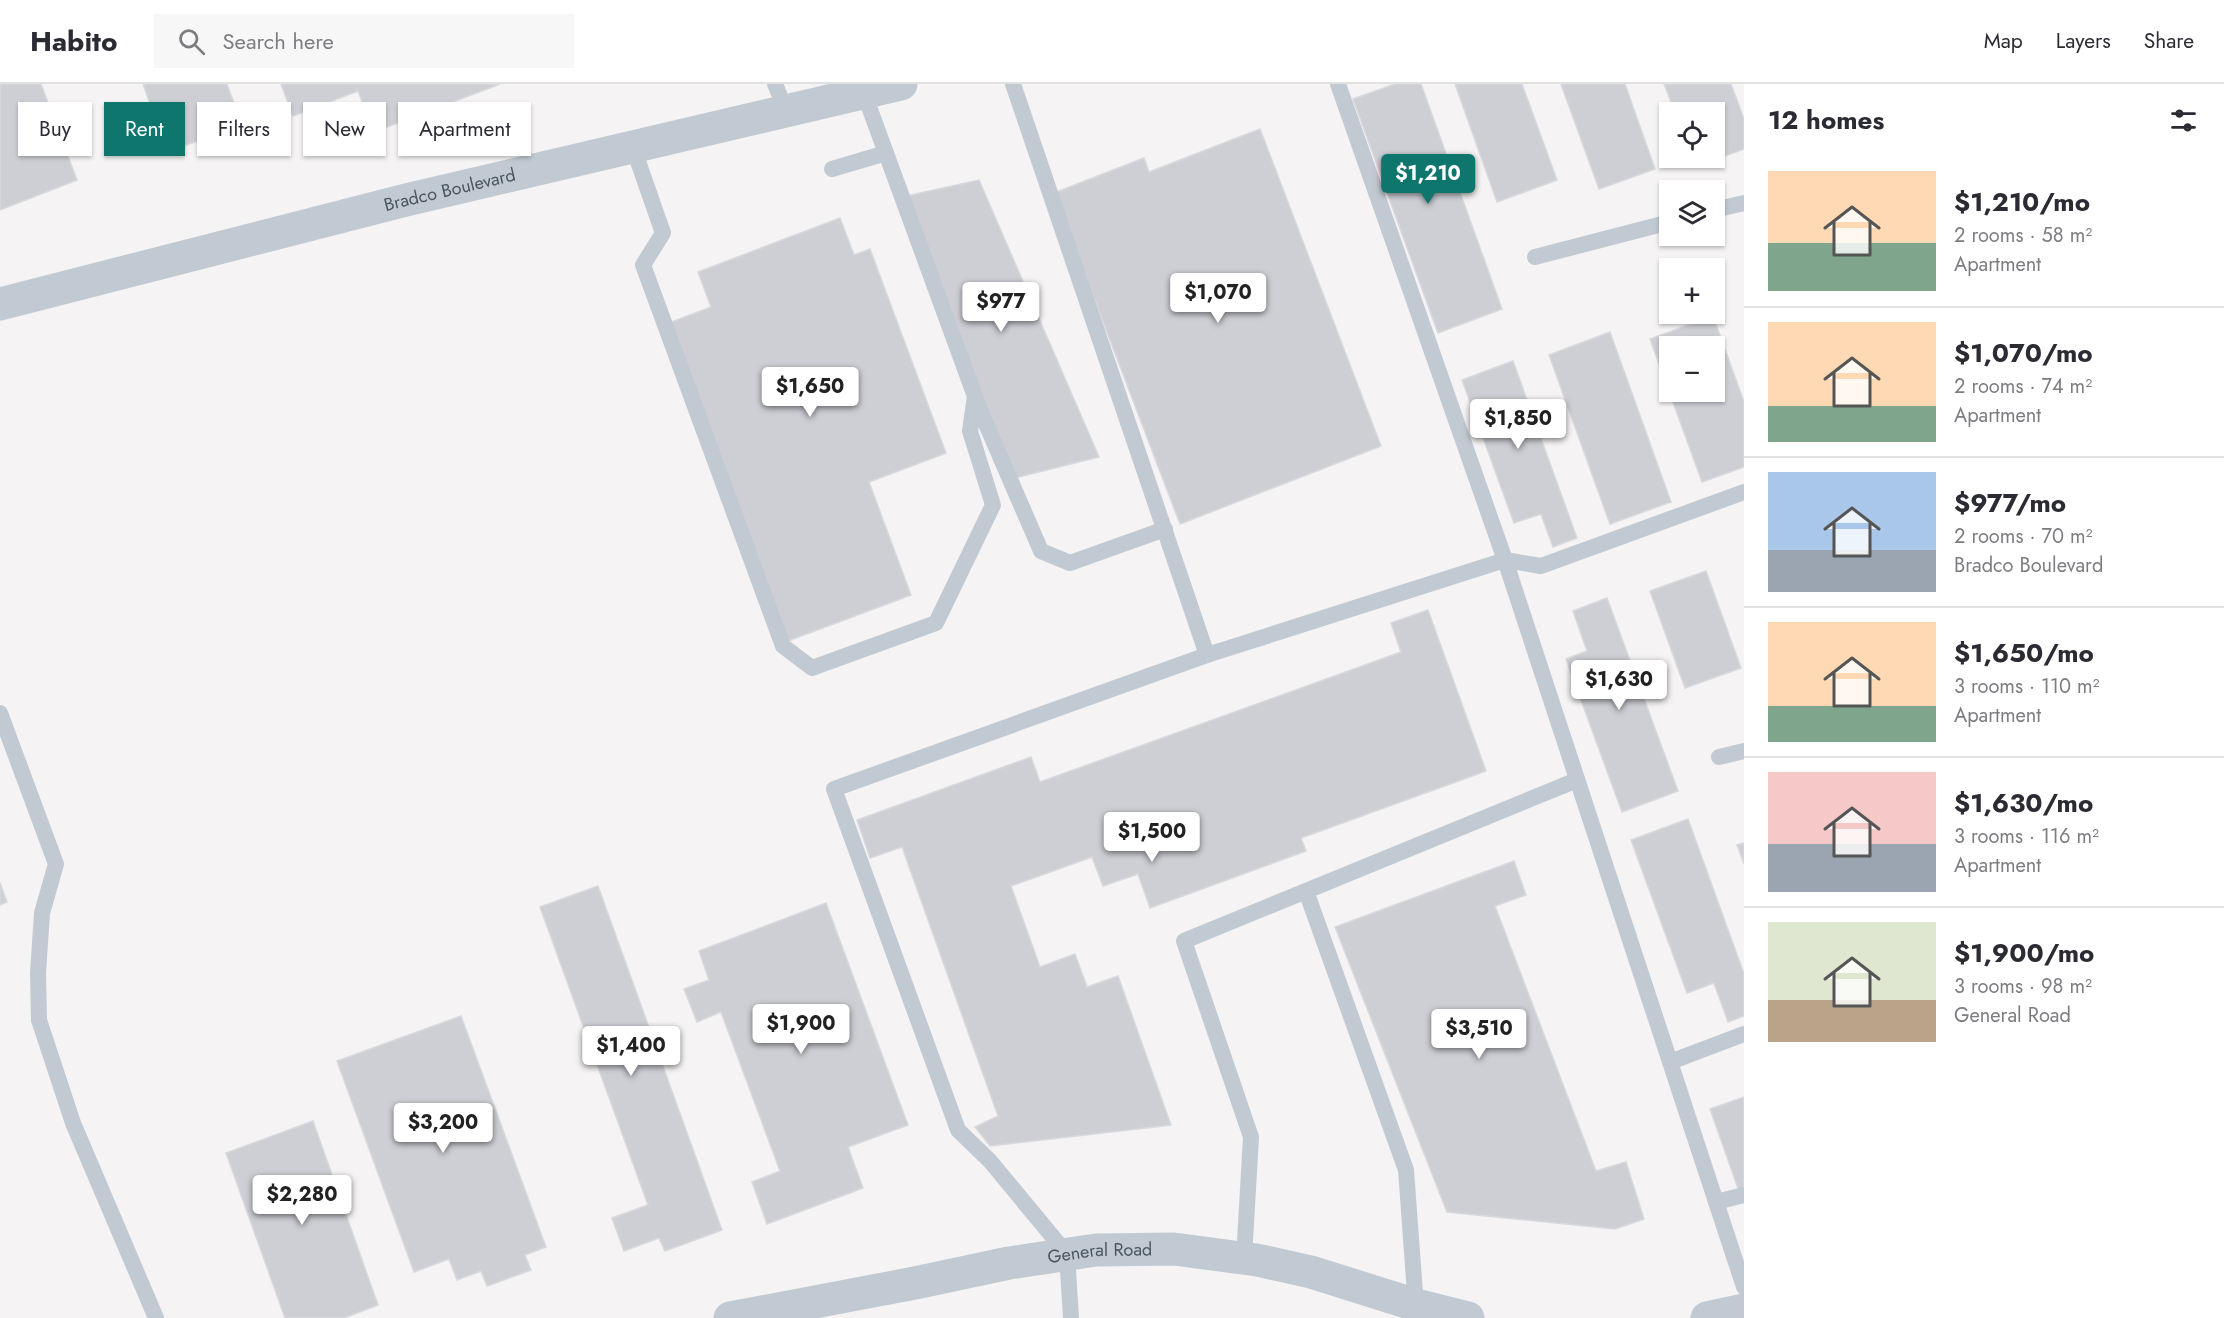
<!DOCTYPE html>
<meta charset="utf-8">
<style>
:root{--surface:#fff;--page:#f7f7f7;--text:#2b2b33;--muted:#7c7c81;--line:#e1e1e2;--accent:#0f766e}
body{margin:0;font-family:Jost,sans-serif;background:var(--page);color:var(--text);height:100vh;display:flex;flex-direction:column;font-size:22px;white-space:nowrap}
*{box-sizing:border-box;margin:0}
p{font-size:20px;color:var(--muted)}
.icon{flex:none;width:33px;height:33px;fill:none;stroke:currentColor;stroke-width:2;stroke-linecap:round;stroke-linejoin:round}
.map{position:relative;flex:1;overflow:hidden}
.panel{display:flex;flex-direction:column;background:var(--surface);width:480px}
.panel>*{flex:none}
.banner{position:absolute;left:18px;top:18px;width:570px;height:54px;display:flex;gap:12px}
.fabs{position:absolute;left:1659px;top:18px;display:grid;gap:12px}
.fabs a{display:grid;place-items:center;width:66px;height:66px;border-radius:0px;background:var(--surface);box-shadow:0 2px 4px #0004;font-size:30px}
.price{position:absolute;translate:-50% -51px;padding:0 14px;border-radius:6px;background:#fff;color:#222;font-size:20px;line-height:39px;filter:drop-shadow(0 2px 3px #0008)}
.price::after{content:'';position:absolute;left:50%;top:36px;width:18px;height:14px;margin-left:-9px;background:inherit;clip-path:polygon(0 0,100% 0,50% 100%)}
.price.active{background:var(--accent);color:#fff}
ul{padding:0;list-style:none}
li{display:flex;align-items:center;gap:18px;height:150px;padding:0 24px}
li+li{border-top:2px solid var(--line)}
li span{display:grid;place-items:center;flex:none;width:168px;height:120px;border-radius:0px;color:#555}
li>.icon{margin-inline-start:auto}
span .icon{width:72px;height:72px;fill:#fffc;stroke-width:1}
li b{font-size:26px}
h2{display:flex;justify-content:space-between;align-items:center;height:72px;padding:0 24px;font-size:26px}
.chip{padding:0 21px;border-radius:0px;background:var(--surface);box-shadow:0 2px 4px #0004;font-size:21px;line-height:54px}
.chip.active{background:var(--accent);color:#fff}
header{display:flex;align-items:center;gap:36px;box-sizing:border-box;height:84px;padding:0 30px;background:var(--surface);border-bottom:2px solid var(--line)}
header strong{font-size:28px}
nav{display:flex;gap:33px;margin-inline-start:auto;font-size:21px}
.search{width:420px;height:54px;background:var(--page);display:flex;align-items:center;gap:15px;box-sizing:border-box;padding:0 21px;border-radius:0px;color:var(--muted);font-size:22px}
main{display:flex;flex:1;min-height:0}
.map>svg:first-child{display:block}
</style>
<header>
<strong>Habito</strong>
<div class="search"><svg class="icon" aria-label="search" viewBox="0 0 24 24"><circle cx="10" cy="10" r="6"/><path d="M15 15l6 6"/></svg>Search here</div>
<nav><a>Map</a><a>Layers</a><a>Share</a></nav>
</header>
<main>
<div class="map">
<svg width="1744" height="1234" viewBox="0 0 1744 1234">
<rect width="100%" height="100%" fill="#f5f3f3"/>
<g fill="#cdcfd5" stroke="#d7d9de" stroke-width="1.5" fill-rule="evenodd">
<polygon points="0,0 41,0 77,96 0,126"/>
<polygon points="143,0 227,0 242,41 167,68"/>
<polygon points="281,0 500,0 374,48 358,7 293,32"/>
<polygon points="1395,0 1421,0 1502,225 1438,249 1353,15"/>
<polygon points="1455,0 1522,0 1557,96 1497,118"/>
<polygon points="1561,0 1625,0 1655,85 1599,105"/>
<polygon points="1664,0 1731,0 1744,35 1744,65 1695,83 1691,74 1714,74 1714,28 1675,28"/>
<polygon points="1260,45 1381,362 1180,440 1054,109 1144,74 1149,88"/>
<polygon points="979,96 1099,373 1011,395 906,112"/>
<polygon points="840,134 854,171 870,165 946,369 869,398 911,511 788,557 669,239 711,223 698,188"/>
<path d="M1713,232L1744,318V383L1702,398L1650,255ZM1670,262H1714V308H1670Z"/>
<polygon points="1610,248 1671,418 1610,440 1549,271"/>
<polygon points="1513,277 1577,454 1553,463 1541,430 1514,439 1462,296"/>
<polygon points="1706,487 1741,584 1685,604 1650,507"/>
<polygon points="1607,514 1678,707 1622,728 1566,575 1587,567 1573,527"/>
<polygon points="1428,526 1486,687 1301,754 1306,767 1150,824 1138,790 1103,802 1092,773 1011,802 1040,883 1075,870 1087,903 1118,892 1171,1041 990,1062 975,1043 998,1032 902,763 870,774 857,736 1031,673 1040,698 1401,568 1391,539"/>
<polygon points="1688,735 1744,890 1744,932 1728,938 1714,899 1687,909 1631,756"/>
<polygon points="1744,759 1744,780 1737,761"/>
<polygon points="1514,777 1526,811 1495,822 1596,1087 1626,1078 1644,1135 1615,1145 1447,1128 1335,843"/>
<polygon points="0,799 7,818 0,821"/>
<polygon points="598,802 722,1146 665,1167 659,1154 624,1167 612,1134 648,1121 540,823"/>
<polygon points="826,819 908,1041 848,1063 863,1104 767,1140 752,1098 780,1087 721,928 697,938 684,905 709,896 699,867"/>
<polygon points="461,932 546,1163 525,1171 531,1186 487,1202 481,1187 457,1196 449,1175 414,1188 337,977"/>
<polygon points="1744,1013 1744,1108 1740,1110 1710,1025"/>
<polygon points="313,1037 378,1221 344,1234 285,1234 226,1069"/>
</g>
<g fill="none" stroke-linecap="round" stroke-linejoin="round">
<g stroke="#c1cad2" stroke-width="16">
<polyline points="775,0 786,27"/>
<polyline points="1013,0 1207,571"/>
<polyline points="1338,0 1505,476 1744,1203"/>
<polyline points="864,9 980,326 1041,467 1070,479 1165,445"/>
<polyline points="633,63 663,149 643,181 783,562 812,584 936,539 993,421 970,347 975,312"/>
<polyline points="832,85 886,69"/>
<polyline points="1714,126 1744,119"/>
<polyline points="1535,173 1670,138"/>
<polyline points="0,629 56,780 42,829 38,889 39,936 73,1039 156,1234"/>
<polyline points="1719,673 1744,667"/>
<polyline points="1306,807 1406,1086 1416,1223"/>
<polyline points="1670,978 1744,950"/>
<polyline points="1716,1118 1744,1111"/>
<polyline points="1244,1174 1251,1053 1184,857 1577,696"/>
<polyline points="1071,1234 1067,1170 990,1077 958,1046 834,705 1207,571 1505,476 1541,482 1744,408"/>
</g>
<g stroke="#c1cad2" stroke-width="33">
<path id="s1" d="M0,220L406,116L901,0"/>
<path id="s2" d="M730,1234L915,1199L1009,1179L1096,1166L1174,1165L1257,1176L1311,1188L1416,1221L1468,1234"/>
<polyline points="1707,1234 1744,1226"/>
</g>
</g>
<g text-anchor="middle" dominant-baseline="central" stroke-width="5" stroke-linejoin="round" paint-order="stroke">
<g font-size="18" fill="#4a5661" stroke="#fff">
<text stroke="none"><textPath href="#s1" startOffset="464">Bradco Boulevard</textPath></text>
<text stroke="none"><textPath href="#s2" startOffset="376">General Road</textPath></text>
</g>
</g>
</svg>
<div class="fabs">
<a><svg class="icon" aria-label="locate" viewBox="0 0 24 24"><circle cx="12" cy="12" r="6"/><path d="M12 2v4M12 18v4M2 12h4M18 12h4"/></svg></a>
<a><svg class="icon" aria-label="layers" viewBox="0 0 24 24"><path d="M12 4l9 5-9 5-9-5zM3 14l9 5 9-5"/></svg></a>
<a>+</a>
<a>−</a>
</div>
<b class="price active" style="left:1428px;top:121px">$1,210</b>
<b class="price" style="left:1218px;top:240px">$1,070</b>
<b class="price" style="left:1001px;top:249px">$977</b>
<b class="price" style="left:810px;top:334px">$1,650</b>
<b class="price" style="left:1518px;top:366px">$1,850</b>
<b class="price" style="left:1619px;top:627px">$1,630</b>
<b class="price" style="left:1152px;top:779px">$1,500</b>
<b class="price" style="left:801px;top:971px">$1,900</b>
<b class="price" style="left:1479px;top:976px">$3,510</b>
<b class="price" style="left:631px;top:993px">$1,400</b>
<b class="price" style="left:443px;top:1070px">$3,200</b>
<b class="price" style="left:302px;top:1142px">$2,280</b>
<div class="banner">
<a class="chip">Buy</a>
<a class="chip active">Rent</a>
<a class="chip">Filters</a>
<a class="chip">New</a>
<a class="chip">Apartment</a>
</div>
</div>
<section class="panel">
<h2>12 homes<svg class="icon" aria-label="filters" viewBox="0 0 24 24"><path d="M4 7h16M4 17h16"/><circle cx="9" cy="7" r="2"/><circle cx="15" cy="17" r="2"/></svg></h2>
<ul>
<li><span style="background:linear-gradient(#ffd9b3 60%,#7fa58c 0)"><svg class="icon" aria-label="home" viewBox="0 0 24 24"><path d="M3 11l9-7 9 7M6 9v11h12V9"/></svg></span><div><b>$1,210/mo</b><p>2 rooms · 58 m²</p><p>Apartment</p></div></li>
<li><span style="background:linear-gradient(#ffd9b3 70%,#7fa58c 0)"><svg class="icon" aria-label="home" viewBox="0 0 24 24"><path d="M3 11l9-7 9 7M6 9v11h12V9"/></svg></span><div><b>$1,070/mo</b><p>2 rooms · 74 m²</p><p>Apartment</p></div></li>
<li><span style="background:linear-gradient(#a9c7e8 65%,#9aa5b1 0)"><svg class="icon" aria-label="home" viewBox="0 0 24 24"><path d="M3 11l9-7 9 7M6 9v11h12V9"/></svg></span><div><b>$977/mo</b><p>2 rooms · 70 m²</p><p>Bradco Boulevard</p></div></li>
<li><span style="background:linear-gradient(#ffd9b3 70%,#7fa58c 0)"><svg class="icon" aria-label="home" viewBox="0 0 24 24"><path d="M3 11l9-7 9 7M6 9v11h12V9"/></svg></span><div><b>$1,650/mo</b><p>3 rooms · 110 m²</p><p>Apartment</p></div></li>
<li><span style="background:linear-gradient(#f6c9c9 60%,#9aa5b1 0)"><svg class="icon" aria-label="home" viewBox="0 0 24 24"><path d="M3 11l9-7 9 7M6 9v11h12V9"/></svg></span><div><b>$1,630/mo</b><p>3 rooms · 116 m²</p><p>Apartment</p></div></li>
<li><span style="background:linear-gradient(#dfe7d0 65%,#b9a48a 0)"><svg class="icon" aria-label="home" viewBox="0 0 24 24"><path d="M3 11l9-7 9 7M6 9v11h12V9"/></svg></span><div><b>$1,900/mo</b><p>3 rooms · 98 m²</p><p>General Road</p></div></li>
</ul>
</section>
</main>
